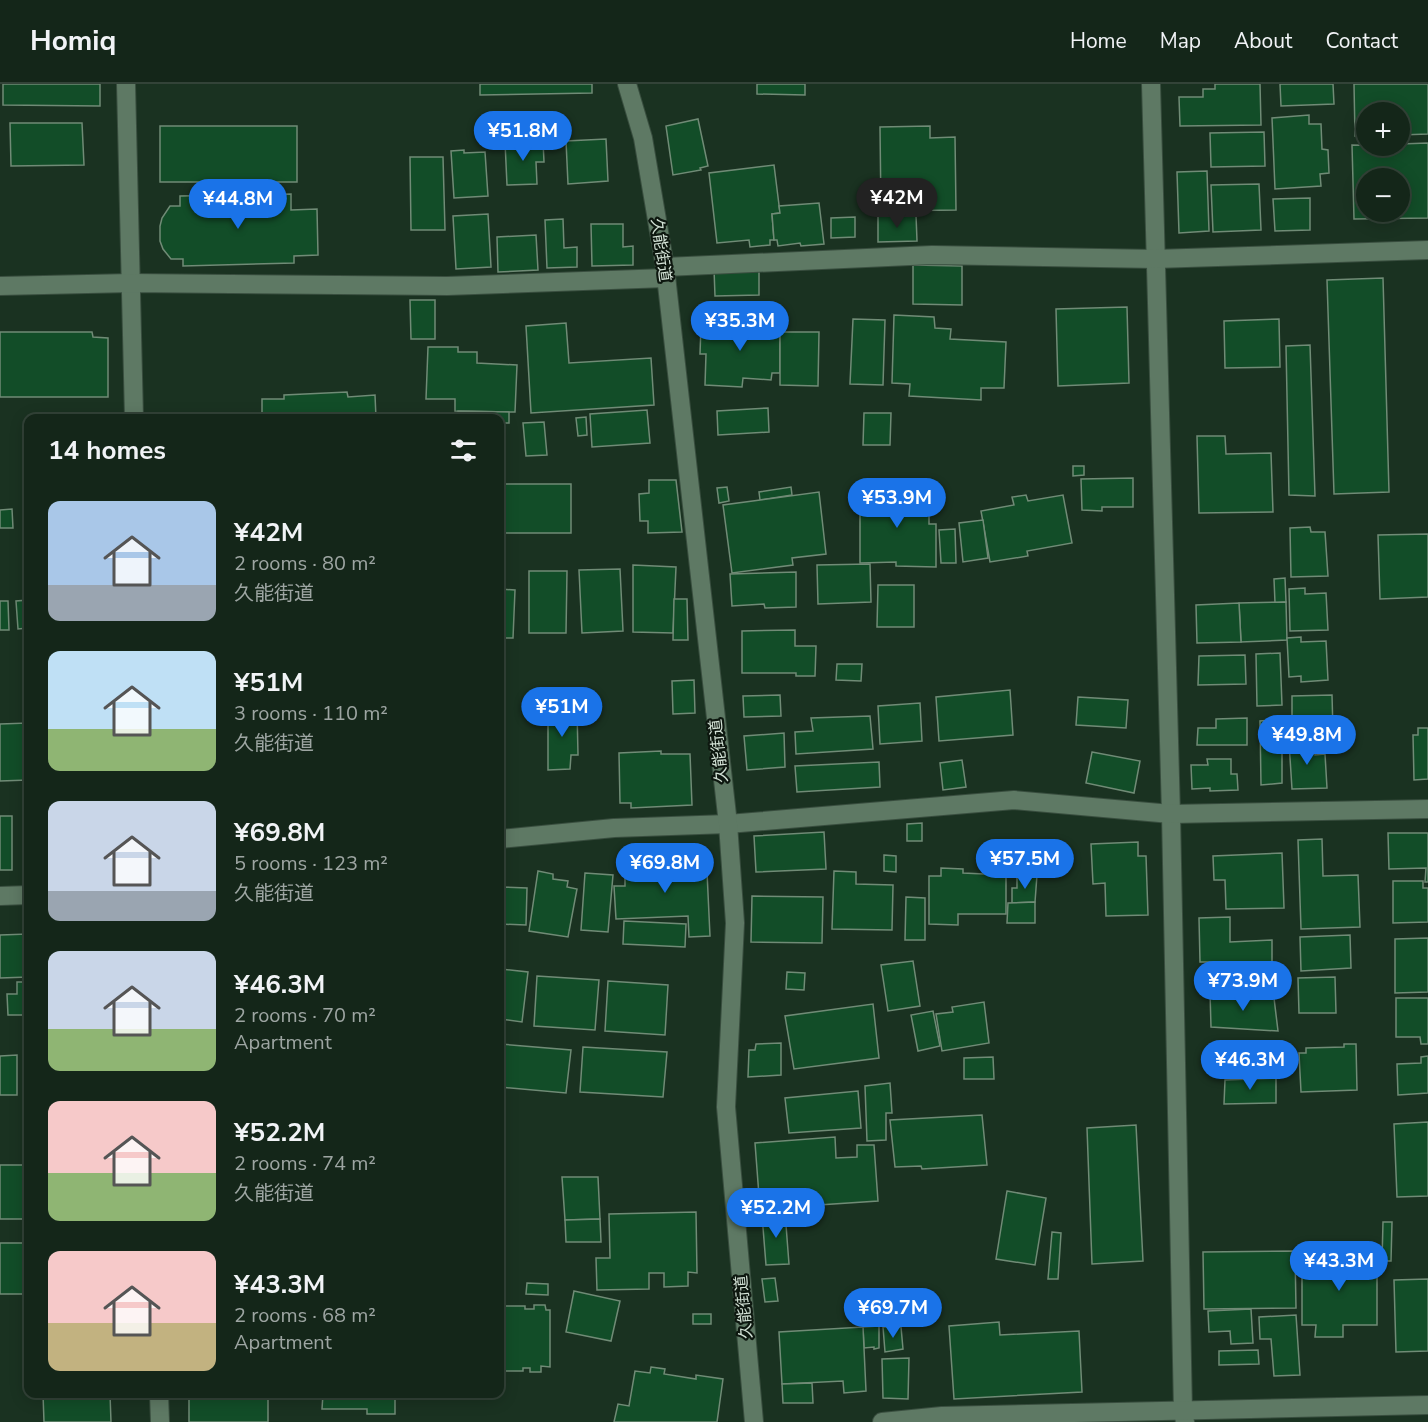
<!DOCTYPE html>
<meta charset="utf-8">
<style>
:root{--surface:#142619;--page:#213226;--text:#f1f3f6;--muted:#9da5a2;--line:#334338;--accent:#1a73e8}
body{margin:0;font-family:"Nunito Sans","Noto Sans JP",sans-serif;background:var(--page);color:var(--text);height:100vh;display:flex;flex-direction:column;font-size:22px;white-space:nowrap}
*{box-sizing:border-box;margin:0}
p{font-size:20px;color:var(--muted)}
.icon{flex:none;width:33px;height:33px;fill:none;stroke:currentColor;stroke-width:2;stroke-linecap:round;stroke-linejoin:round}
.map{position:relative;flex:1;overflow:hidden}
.panel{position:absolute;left:24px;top:330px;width:480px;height:984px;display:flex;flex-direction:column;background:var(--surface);border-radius:12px;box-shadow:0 3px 15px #0003,0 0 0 2px var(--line)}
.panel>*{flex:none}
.tools{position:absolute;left:1356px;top:18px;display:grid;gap:12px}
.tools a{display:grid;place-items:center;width:54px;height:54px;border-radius:50%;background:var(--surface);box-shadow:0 3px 15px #0003,0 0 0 2px var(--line);font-size:30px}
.price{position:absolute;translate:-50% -51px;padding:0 14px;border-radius:21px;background:var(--accent);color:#fff;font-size:20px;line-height:39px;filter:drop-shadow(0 2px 3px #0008)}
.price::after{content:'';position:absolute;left:50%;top:36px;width:18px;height:14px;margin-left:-9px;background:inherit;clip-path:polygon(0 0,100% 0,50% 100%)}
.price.on{background:#222;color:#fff}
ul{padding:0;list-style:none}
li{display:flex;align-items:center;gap:18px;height:150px;padding:0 24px}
li span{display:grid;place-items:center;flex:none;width:168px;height:120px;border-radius:12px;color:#555}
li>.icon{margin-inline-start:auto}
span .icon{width:72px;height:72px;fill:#fffc;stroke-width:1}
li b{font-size:26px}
h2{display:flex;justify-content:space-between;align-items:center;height:72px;padding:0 24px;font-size:26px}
header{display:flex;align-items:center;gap:36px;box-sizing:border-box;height:84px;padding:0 30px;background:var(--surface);border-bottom:2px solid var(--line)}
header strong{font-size:28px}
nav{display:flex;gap:33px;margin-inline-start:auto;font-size:21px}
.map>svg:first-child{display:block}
</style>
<header>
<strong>Homiq</strong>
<nav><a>Home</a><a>Map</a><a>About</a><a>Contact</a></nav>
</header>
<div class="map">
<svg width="1428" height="1338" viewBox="0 0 1428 1338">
<rect width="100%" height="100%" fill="#1a3221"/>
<g fill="#124d28" stroke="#708b76" stroke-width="1.5" fill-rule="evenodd">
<polygon points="3,0 100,0 100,22 3,21"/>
<polygon points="480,0 592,0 592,9 480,11"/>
<polygon points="757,0 805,0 805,11 757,10"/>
<polygon points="1215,0 1260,0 1261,41 1180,42 1179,13 1203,13 1203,5 1215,5"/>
<polygon points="1280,0 1333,0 1334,20 1281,22"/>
<polygon points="1354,0 1428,0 1428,50 1400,51 1400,28 1366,28 1366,52 1355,52"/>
<polygon points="1309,31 1309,40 1321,40 1322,65 1328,66 1329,89 1320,90 1321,102 1275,105 1272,34"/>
<polygon points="698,35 708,82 700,84 701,86 673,91 666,42"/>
<polygon points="10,39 82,39 84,81 11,82"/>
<rect x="160" y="42" width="137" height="56"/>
<polygon points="930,42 930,54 955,53 956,126 881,127 880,43"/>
<polygon points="1264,48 1265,82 1211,83 1210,49"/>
<polygon points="606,55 608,97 568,100 566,57"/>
<polygon points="543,57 544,78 536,78 537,100 507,101 505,58"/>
<path d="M1428,59V134L1354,135L1352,61L1400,62V60ZM1366,94H1400V128H1366Z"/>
<polygon points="464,66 464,69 485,68 488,112 454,114 451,67"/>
<polygon points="410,73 443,73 445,146 411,146"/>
<polygon points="774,81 780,129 772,130 774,156 770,156 770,161 750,163 749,156 717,159 709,89"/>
<polygon points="1207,87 1209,147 1179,149 1177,88"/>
<polygon points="1259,100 1261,146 1213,148 1211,101"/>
<polygon points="291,110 291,126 317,125 318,171 294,172 294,179 183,182 183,175 171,175 163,165 160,157 160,142 162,134 170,122 180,122 180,112"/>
<polygon points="1310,114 1310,146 1275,147 1273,115"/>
<polygon points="819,119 824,160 801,162 800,159 778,162 777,156 774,156 772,130 780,129 779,122"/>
<polygon points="488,130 491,183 456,185 453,132"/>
<polygon points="916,131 917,157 878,158 878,132"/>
<polygon points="855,133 855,153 831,154 831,134"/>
<polygon points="563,135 564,164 577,163 577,183 547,184 545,136"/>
<polygon points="591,140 623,140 623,163 633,162 633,181 592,182"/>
<polygon points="536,151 538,186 498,188 497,153"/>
<polygon points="913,181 962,182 962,221 913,220"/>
<polygon points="759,184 759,211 715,212 714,185"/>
<polygon points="1383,194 1389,408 1334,410 1327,196"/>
<polygon points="410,216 435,216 435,255 411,255"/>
<polygon points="1127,223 1129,299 1058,302 1056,225"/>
<polygon points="894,231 934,233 935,244 951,245 950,255 1006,258 1004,304 981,304 981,316 909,312 910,300 892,299"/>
<polygon points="853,235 885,236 883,301 850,300"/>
<polygon points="1279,235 1280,283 1225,284 1224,237"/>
<polygon points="716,236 780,239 780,289 772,289 771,296 743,294 742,303 705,301 706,270 700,270 701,242 716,243"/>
<polygon points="566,239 569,279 651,274 654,321 531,329 526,242"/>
<polygon points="0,248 92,248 93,253 108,254 108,313 0,313"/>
<polygon points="780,248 819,248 818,302 780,301"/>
<polygon points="1310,261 1315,412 1289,411 1286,262"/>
<polygon points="428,263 458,263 458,268 477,268 477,279 517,281 515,328 455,327 455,315 426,315"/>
<polygon points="347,308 348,313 375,311 376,334 262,334 262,315 284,315 284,311"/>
<polygon points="768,324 769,348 718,351 717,327"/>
<polygon points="647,326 650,359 592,363 590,330"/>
<polygon points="458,327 509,328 509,339 500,339 500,334 458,334"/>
<polygon points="864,329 891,329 890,361 863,361"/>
<polygon points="586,333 587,351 578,352 576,334"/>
<polygon points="544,338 547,371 526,372 523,339"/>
<polygon points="1197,352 1225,352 1226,370 1271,369 1273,428 1199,429"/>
<polygon points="1073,382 1084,382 1084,391 1073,392"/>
<polygon points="1133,394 1133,423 1102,423 1102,427 1082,426 1081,395"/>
<polygon points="649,396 676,396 682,448 648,449 648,437 640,437 639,410 649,409"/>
<rect x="500" y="400" width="71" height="49"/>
<polygon points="727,403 729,417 719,419 717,404"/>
<polygon points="791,403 792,411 760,416 759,408"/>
<polygon points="860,406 886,406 886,410 929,409 929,440 936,440 936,483 896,482 896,478 860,479"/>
<polygon points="819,408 826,470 792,474 793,481 732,489 723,421"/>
<polygon points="1026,411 1028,417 1063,411 1072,459 1027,467 1028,472 990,478 981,427 1014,421 1012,413"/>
<polygon points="12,425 13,444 0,444 0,426"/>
<polygon points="983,436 988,474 963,478 959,439"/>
<polygon points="1310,443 1311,448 1325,448 1328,492 1291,493 1290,444"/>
<polygon points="955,445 956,479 941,479 939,446"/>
<polygon points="1428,450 1428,513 1380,515 1378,451"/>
<polygon points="870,480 871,518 818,520 817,481"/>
<polygon points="633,481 676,483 673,549 633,548"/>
<polygon points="620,485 623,547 582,549 579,486"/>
<polygon points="529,487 567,487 566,549 529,549"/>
<polygon points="796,488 796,523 765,524 764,520 732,522 730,490"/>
<polygon points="1285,494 1286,518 1275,519 1274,495"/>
<polygon points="26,500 28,500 28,544 18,545 16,517 28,516"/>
<polygon points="878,501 914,501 914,543 877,543"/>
<polygon points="1305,504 1305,510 1326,509 1328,546 1290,547 1289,505"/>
<polygon points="500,505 515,506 513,554 500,554"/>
<polygon points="674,515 687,515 688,556 673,556"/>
<polygon points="0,517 8,517 9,546 0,546"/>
<polygon points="1286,518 1287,556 1241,558 1239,519"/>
<polygon points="1239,519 1241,558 1197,559 1196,521"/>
<polygon points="795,546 795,562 816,562 815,592 796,592 796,589 742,589 742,547"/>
<polygon points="1301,553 1301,558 1326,557 1328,596 1301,598 1301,592 1289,593 1287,554"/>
<polygon points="500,562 505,562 502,620 500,620"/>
<polygon points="1280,569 1282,621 1257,622 1256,570"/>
<polygon points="1245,571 1246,600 1198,601 1199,572"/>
<polygon points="837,580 862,580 861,597 836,596"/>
<polygon points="694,596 695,629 673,630 672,597"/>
<polygon points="1010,606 1013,651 939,657 936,613"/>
<polygon points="780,611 781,632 744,633 743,612"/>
<polygon points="1332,611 1333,647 1305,648 1305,638 1292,639 1292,612"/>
<polygon points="1078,613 1128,616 1126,644 1076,641"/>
<polygon points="920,619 922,657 880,660 878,622"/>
<polygon points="577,625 578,671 571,671 570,685 548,686 548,626"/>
<polygon points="870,632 873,665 796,670 795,648 813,647 811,634"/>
<polygon points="1247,634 1247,661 1197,661 1198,644 1216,644 1216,635"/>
<polygon points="1282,635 1282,699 1261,701 1260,637"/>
<polygon points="28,639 28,696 0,697 0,640"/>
<polygon points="1418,644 1428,644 1428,695 1414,696 1413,651 1418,651"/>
<polygon points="784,649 785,683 747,686 744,652"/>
<polygon points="1314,657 1315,671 1325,670 1327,704 1292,705 1289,658"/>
<polygon points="661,667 661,670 690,670 692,721 631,724 631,719 620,719 619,669"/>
<polygon points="1092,668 1140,677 1134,709 1086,699"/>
<polygon points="1207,675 1231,675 1231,690 1237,690 1238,706 1210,707 1210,704 1192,705 1191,681 1208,681"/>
<polygon points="962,676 966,703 943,706 940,679"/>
<polygon points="879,678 880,703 797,708 795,682"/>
<rect x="0" y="732" width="12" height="54"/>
<polygon points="922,739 922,757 907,757 907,740"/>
<polygon points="824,748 826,785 756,788 754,752"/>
<polygon points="1388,749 1428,749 1428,798 1425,798 1426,784 1389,785"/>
<polygon points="1322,755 1323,792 1358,791 1360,843 1301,845 1298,756"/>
<polygon points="1138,758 1138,772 1146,772 1148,831 1106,832 1105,799 1093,800 1091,760"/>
<polygon points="1033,760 1035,774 1016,776 1015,762"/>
<polygon points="1282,769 1284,824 1226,825 1225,796 1214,796 1213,772"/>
<polygon points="884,771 896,772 896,788 884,787"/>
<polygon points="667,773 667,779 690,778 690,788 707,788 710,852 689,853 688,832 616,835 614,802 625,802 625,781 653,779 654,774"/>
<polygon points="941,784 963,785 963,789 1006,791 1006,830 958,830 958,841 929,840 929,792 941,792"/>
<polygon points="538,787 553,790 553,795 568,797 567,803 577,805 568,853 529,847"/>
<polygon points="834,787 856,788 856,800 893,801 892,846 832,845"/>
<polygon points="585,789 613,791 608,848 581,846"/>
<polygon points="1037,791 1035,818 1012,819 1012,804 1017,804 1017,792"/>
<polygon points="1393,797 1423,797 1423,804 1428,804 1428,838 1393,839"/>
<polygon points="500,803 527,804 526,841 500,840"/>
<polygon points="752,812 823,813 822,859 751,858"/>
<polygon points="906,813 925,814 925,856 905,856"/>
<polygon points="1035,818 1035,839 1007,839 1008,819"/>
<polygon points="1230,833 1230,858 1272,856 1272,898 1215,900 1215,878 1200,878 1199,834"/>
<polygon points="624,837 686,840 685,863 623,860"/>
<polygon points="28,850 28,893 0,894 0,851"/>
<polygon points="1350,851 1351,884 1301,887 1300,853"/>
<polygon points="1428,854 1428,908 1395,909 1395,855"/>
<polygon points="913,877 920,922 888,927 881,881"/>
<polygon points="500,885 528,888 522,938 500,935"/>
<polygon points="787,888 805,889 804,906 786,905"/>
<polygon points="537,892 599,896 595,946 534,942"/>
<polygon points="1335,893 1336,929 1299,929 1298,894"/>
<polygon points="608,897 668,901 665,951 605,947"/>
<polygon points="17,898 28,898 28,931 8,931 7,910 17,910"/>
<polygon points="1210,908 1274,914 1278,947 1211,943"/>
<polygon points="1396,914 1428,914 1428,960 1421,960 1420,953 1396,953"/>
<polygon points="984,918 989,959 942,967 936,930 953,928 952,923"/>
<polygon points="873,920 879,974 794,985 785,932"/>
<polygon points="933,927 940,962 918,967 911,931"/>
<rect x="1224" y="957" width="58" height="26"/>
<polygon points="781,959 781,991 748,993 749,966 755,966 756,960"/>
<polygon points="500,960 571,966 566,1009 500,1003"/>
<polygon points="1344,960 1356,960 1357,1006 1301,1008 1299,969 1306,969 1306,964 1344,963"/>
<polygon points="583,963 667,968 663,1013 580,1008"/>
<polygon points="17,971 17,1011 0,1011 0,972"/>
<polygon points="1428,972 1428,1009 1398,1011 1397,980 1421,979 1421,973"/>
<polygon points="993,973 994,995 964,995 964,974"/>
<polygon points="1276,994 1276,1019 1224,1020 1225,996"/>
<polygon points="890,999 892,1029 886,1029 886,1056 867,1057 865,1002"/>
<polygon points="858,1007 861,1044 789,1049 785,1014"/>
<polygon points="982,1031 987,1081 922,1085 921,1082 895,1083 890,1036"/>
<polygon points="1428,1038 1428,1112 1397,1113 1394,1040"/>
<polygon points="1136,1041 1143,1177 1092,1180 1087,1044"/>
<polygon points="835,1053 836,1074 857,1073 857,1061 874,1061 878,1117 760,1125 755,1059"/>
<rect x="0" y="1081" width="28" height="54"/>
<polygon points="562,1093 598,1093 600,1135 565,1136"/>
<polygon points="1007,1107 1046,1114 1035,1181 996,1175"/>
<polygon points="696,1128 697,1189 688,1188 688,1202 664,1203 664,1189 649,1189 649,1205 597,1206 596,1174 610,1174 609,1130"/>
<polygon points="785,1128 789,1180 766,1181 762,1131"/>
<polygon points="600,1135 601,1158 566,1158 565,1136"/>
<polygon points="1383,1138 1392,1138 1391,1177 1382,1177"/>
<polygon points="1052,1148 1061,1149 1058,1195 1048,1195"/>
<rect x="0" y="1159" width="28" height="51"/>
<polygon points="1295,1167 1296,1224 1204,1225 1203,1168"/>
<polygon points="1377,1170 1377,1241 1343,1241 1343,1253 1315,1253 1316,1241 1302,1241 1302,1171"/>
<polygon points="775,1194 778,1217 765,1218 762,1195"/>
<polygon points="1428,1195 1428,1267 1396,1268 1394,1196"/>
<polygon points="527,1199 548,1200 548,1211 526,1210"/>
<polygon points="574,1207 620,1217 611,1257 566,1248"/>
<polygon points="534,1221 545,1221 546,1226 550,1226 550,1283 541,1282 541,1288 530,1288 530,1284 523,1284 523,1287 500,1287 500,1222 525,1222 525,1225 534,1225"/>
<polygon points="1251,1225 1253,1259 1231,1260 1230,1247 1209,1248 1208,1227"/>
<rect x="693" y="1230" width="18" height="10"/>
<polygon points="1296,1231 1300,1291 1274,1292 1271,1255 1260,1255 1259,1233"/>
<polygon points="999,1238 1000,1251 1079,1247 1082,1308 954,1315 949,1242"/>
<polygon points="879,1242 879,1264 874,1265 874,1263 864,1264 863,1243"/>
<polygon points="863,1243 866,1307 844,1309 843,1297 782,1300 779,1248"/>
<polygon points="883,1243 888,1243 889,1244 901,1243 903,1265 885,1268"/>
<polygon points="1258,1266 1259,1280 1219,1281 1219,1267"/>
<polygon points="909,1274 908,1315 883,1314 882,1275"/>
<polygon points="651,1283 665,1285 664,1290 696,1295 696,1291 723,1295 717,1338 614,1338 618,1320 629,1322 635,1287 650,1289"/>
<polygon points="812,1299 813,1319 783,1319 782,1300"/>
<polygon points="43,1310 110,1310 111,1338 44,1338"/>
<polygon points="323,1310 395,1310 395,1330 367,1330 367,1325 322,1325"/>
<rect x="189" y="1315" width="79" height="23"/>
</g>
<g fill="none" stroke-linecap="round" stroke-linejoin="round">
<g stroke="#394e3f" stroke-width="20">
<g id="street">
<polyline points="126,0 134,334"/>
<polyline points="1151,0 1171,730 1183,1327 1185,1338"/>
<polyline points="665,183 932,171 1155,175 1428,166"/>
<polyline points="0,202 131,199 447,202 666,194"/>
<polyline points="500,755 614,744 728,740 1014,716 1171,730 1428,725"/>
<polyline points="0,812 28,811"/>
<polyline points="159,1310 160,1338"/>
<polyline points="882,1338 942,1332 1428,1321"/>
</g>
</g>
<g stroke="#394e3f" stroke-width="20">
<polyline id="secondary" points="627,0 643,54 665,183 728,740 735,839 726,1023 754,1338"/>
</g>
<use href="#street" stroke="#5e7964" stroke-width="18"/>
<use href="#secondary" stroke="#5e7964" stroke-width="18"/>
</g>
<g text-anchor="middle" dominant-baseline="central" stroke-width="4.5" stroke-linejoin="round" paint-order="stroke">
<g font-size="16" fill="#d4e3d7" stroke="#0d170f">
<text transform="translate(661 166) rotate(82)">久能街道</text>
<text transform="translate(719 667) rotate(-96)">久能街道</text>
<text transform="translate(744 1223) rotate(-95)">久能街道</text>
</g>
</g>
</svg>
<div class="tools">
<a>+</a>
<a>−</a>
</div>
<b class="price" style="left:523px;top:78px">¥51.8M</b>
<b class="price on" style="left:897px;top:145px">¥42M</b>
<b class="price" style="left:238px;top:146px">¥44.8M</b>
<b class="price" style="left:740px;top:268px">¥35.3M</b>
<b class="price" style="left:897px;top:445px">¥53.9M</b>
<b class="price" style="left:562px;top:654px">¥51M</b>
<b class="price" style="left:1307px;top:682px">¥49.8M</b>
<b class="price" style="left:1025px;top:806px">¥57.5M</b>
<b class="price" style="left:665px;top:810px">¥69.8M</b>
<b class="price" style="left:1243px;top:928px">¥73.9M</b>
<b class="price" style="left:1250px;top:1007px">¥46.3M</b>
<b class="price" style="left:776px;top:1155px">¥52.2M</b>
<b class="price" style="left:1339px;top:1208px">¥43.3M</b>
<b class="price" style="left:893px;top:1255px">¥69.7M</b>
<section class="panel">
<h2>14 homes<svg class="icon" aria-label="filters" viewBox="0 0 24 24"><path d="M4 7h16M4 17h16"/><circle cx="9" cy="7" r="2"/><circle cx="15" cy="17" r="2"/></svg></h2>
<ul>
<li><span style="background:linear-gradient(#a9c7e8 70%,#9aa5b1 0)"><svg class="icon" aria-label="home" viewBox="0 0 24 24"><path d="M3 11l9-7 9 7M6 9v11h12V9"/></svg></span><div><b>¥42M</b><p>2 rooms · 80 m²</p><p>久能街道</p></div></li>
<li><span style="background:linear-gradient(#bfe0f5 65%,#8fb573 0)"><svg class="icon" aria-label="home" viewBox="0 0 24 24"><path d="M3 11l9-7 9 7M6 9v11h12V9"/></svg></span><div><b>¥51M</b><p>3 rooms · 110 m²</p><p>久能街道</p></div></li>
<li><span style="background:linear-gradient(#c9d6e8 75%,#9aa5b1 0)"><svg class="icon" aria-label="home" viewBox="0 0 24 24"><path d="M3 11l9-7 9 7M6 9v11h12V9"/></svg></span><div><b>¥69.8M</b><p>5 rooms · 123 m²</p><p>久能街道</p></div></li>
<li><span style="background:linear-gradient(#c9d6e8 65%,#8fb573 0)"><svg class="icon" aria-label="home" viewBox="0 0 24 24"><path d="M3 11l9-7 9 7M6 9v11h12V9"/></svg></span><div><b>¥46.3M</b><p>2 rooms · 70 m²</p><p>Apartment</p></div></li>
<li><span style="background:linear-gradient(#f6c9c9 60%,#8fb573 0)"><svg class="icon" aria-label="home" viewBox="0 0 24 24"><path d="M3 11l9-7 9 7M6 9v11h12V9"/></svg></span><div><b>¥52.2M</b><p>2 rooms · 74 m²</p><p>久能街道</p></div></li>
<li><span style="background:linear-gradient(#f6c9c9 60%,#c2b280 0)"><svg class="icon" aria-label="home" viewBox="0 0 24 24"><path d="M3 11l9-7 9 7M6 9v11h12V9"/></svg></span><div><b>¥43.3M</b><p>2 rooms · 68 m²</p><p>Apartment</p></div></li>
</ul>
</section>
</div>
